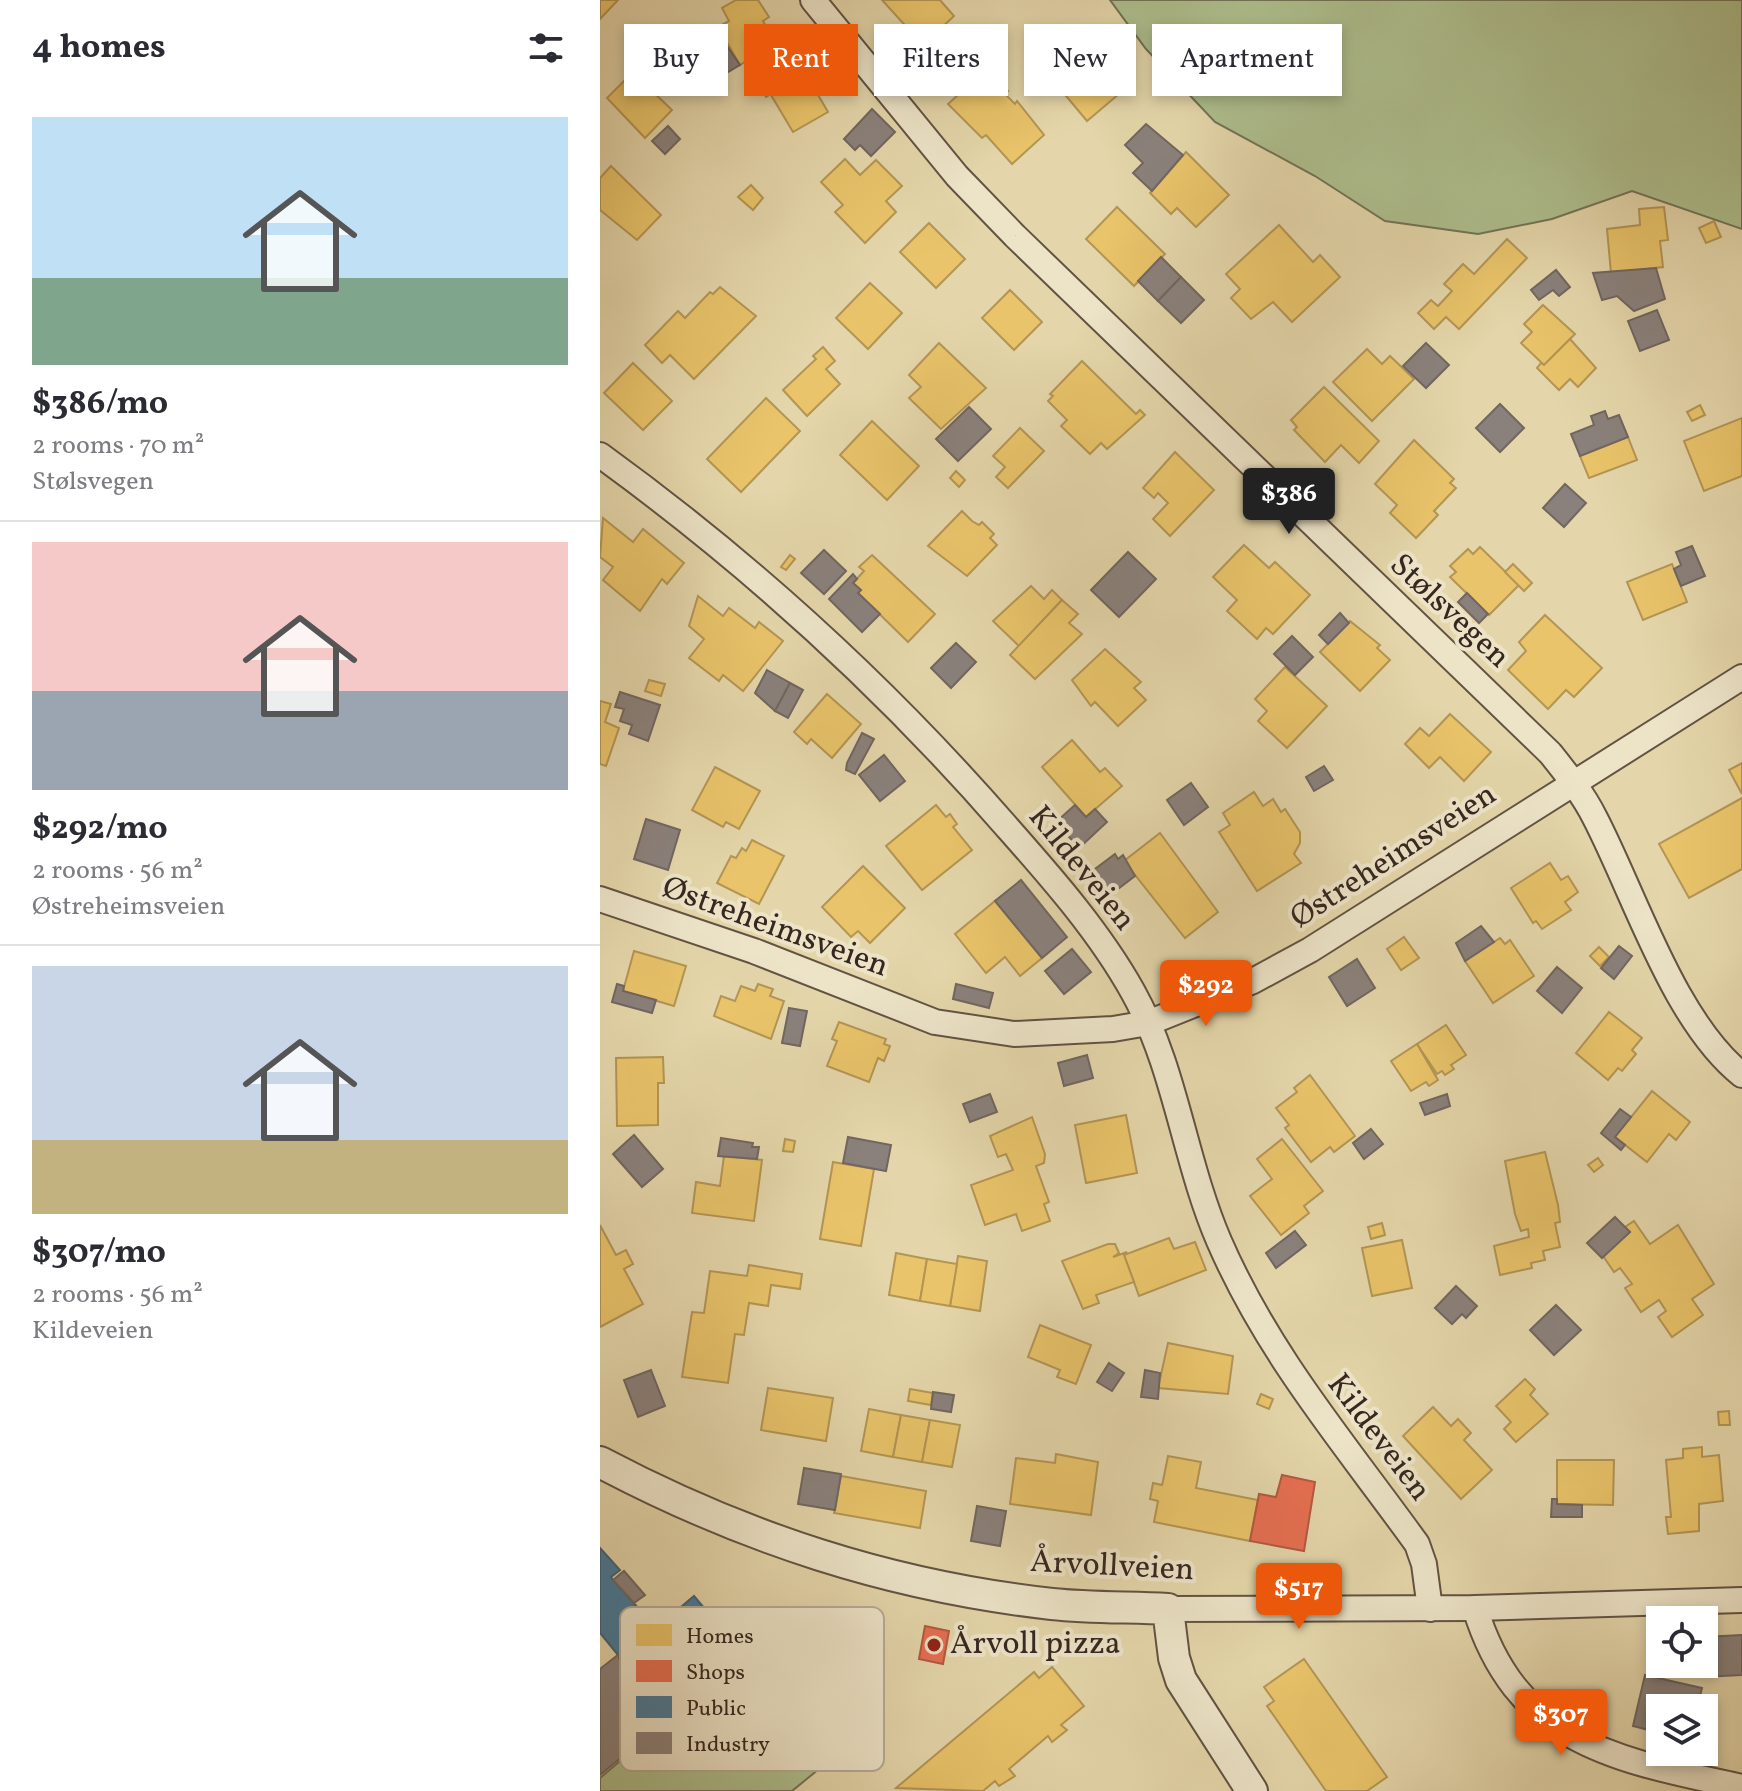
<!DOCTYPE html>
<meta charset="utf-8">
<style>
:root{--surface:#fff;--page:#f2f2f3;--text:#2b2b33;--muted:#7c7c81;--line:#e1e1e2;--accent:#ea580c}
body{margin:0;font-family:Vollkorn,serif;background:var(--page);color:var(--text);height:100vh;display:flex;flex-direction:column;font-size:30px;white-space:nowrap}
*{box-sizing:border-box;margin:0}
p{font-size:26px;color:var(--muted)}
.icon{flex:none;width:44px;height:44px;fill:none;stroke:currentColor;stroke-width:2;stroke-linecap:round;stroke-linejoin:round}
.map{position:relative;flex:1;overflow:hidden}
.side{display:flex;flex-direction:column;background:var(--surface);width:600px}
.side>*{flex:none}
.hud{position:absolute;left:24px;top:24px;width:760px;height:72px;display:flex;gap:16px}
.controls{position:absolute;left:1046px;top:1606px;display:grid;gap:16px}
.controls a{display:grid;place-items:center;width:72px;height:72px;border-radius:0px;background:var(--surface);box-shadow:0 4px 12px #0003;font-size:40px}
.price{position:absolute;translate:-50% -68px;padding:0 18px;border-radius:8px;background:var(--accent);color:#fff;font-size:26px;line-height:52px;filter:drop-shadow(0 2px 4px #0008)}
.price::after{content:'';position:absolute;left:50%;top:48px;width:24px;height:18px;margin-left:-12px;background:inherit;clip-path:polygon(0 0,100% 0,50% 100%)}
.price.active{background:#222;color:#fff}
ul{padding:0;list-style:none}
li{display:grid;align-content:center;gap:16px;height:424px;padding:0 32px}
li+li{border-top:2px solid var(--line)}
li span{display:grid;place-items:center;height:248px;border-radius:0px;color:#555}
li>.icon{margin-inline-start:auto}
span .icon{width:144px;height:144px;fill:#fffc;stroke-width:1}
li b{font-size:34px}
h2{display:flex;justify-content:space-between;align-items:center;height:96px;padding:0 32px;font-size:34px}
.pill{padding:0 28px;border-radius:0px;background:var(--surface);box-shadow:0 4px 12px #0003;font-size:28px;line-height:72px}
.pill.active{background:var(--accent);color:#fff}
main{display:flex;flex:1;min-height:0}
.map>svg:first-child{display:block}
</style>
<main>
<section class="side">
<h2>4 homes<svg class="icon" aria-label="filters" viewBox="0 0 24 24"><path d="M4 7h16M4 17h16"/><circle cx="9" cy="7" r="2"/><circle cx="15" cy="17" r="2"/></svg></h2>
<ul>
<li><span style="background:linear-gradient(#bfe0f5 65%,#7fa58c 0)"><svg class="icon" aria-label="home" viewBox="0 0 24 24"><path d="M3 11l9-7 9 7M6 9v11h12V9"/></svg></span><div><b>$386/mo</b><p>2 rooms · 70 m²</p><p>Stølsvegen</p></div></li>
<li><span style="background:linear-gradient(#f6c9c9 60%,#9aa5b1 0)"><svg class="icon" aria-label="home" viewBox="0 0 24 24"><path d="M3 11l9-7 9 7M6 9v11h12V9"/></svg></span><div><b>$292/mo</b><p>2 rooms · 56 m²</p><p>Østreheimsveien</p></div></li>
<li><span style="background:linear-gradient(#c9d6e8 70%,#c2b280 0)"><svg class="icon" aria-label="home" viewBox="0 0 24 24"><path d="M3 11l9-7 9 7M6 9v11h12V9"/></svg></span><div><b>$307/mo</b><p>2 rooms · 56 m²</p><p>Kildeveien</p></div></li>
</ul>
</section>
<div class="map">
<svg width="1142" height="1791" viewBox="0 0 1142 1791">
<rect width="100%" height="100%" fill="#e4d6aa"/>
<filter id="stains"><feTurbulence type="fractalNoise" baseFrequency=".0025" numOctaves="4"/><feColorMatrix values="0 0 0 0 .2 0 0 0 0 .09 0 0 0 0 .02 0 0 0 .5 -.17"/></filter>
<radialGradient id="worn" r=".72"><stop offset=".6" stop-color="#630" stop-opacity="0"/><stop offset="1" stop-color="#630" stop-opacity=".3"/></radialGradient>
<g fill="#aebf8e" stroke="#727357" stroke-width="2">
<polygon points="510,0 1142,0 1142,229 1032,191 952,219 878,234 785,221 715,176 615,122 546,49"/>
<polygon points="188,1619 274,1724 192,1791 0,1791 0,1778"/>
</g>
<g fill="#e9c46a" stroke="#b39554" stroke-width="2">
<polygon points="0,0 18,0 0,19"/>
<polygon points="136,0 158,0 169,17 163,21 176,44 140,65 118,27 129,21 122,8"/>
<polygon points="282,0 340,0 354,16 323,45"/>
<polygon points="184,39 201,77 166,97 145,62"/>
<polygon points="486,45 506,69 501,73 519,94 487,121 462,91 469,85 457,70"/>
<polygon points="210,72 215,80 211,83 228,112 193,132 171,95"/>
<polygon points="393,75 408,91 405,94 415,104 417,101 444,135 412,164 386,135 382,138 348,104 370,84 376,91"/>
<polygon points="26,79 44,93 49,88 72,110 45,138 7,98"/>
<polygon points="586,152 629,195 596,227 577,208 571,214 550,193"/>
<polygon points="245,159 260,175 276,160 302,186 286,201 296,212 265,243 235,212 243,205 221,182"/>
<polygon points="11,166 61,215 37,240 0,210 0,178"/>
<polygon points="151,185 163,198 153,210 138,197"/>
<polygon points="517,207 565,254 534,286 486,239"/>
<polygon points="1064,207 1068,240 1060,241 1063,267 1011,273 1007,229 1040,225 1039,209"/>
<polygon points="1114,221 1121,237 1106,243 1099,228"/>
<polygon points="329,223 365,259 336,288 300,252"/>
<polygon points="679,225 713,262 720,255 740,277 692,322 673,302 651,319 631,298 640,289 626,274"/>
<polygon points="907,239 927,258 859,329 846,317 834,329 818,313 831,300 838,306 852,291 844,284 863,264 874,274"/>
<polygon points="270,283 302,313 268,349 236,318"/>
<polygon points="120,287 156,316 94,379 70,355 62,363 45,345 78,311 85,318 110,292 113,294"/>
<polygon points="410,290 442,322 414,350 382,318"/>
<polygon points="943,305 975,334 944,365 921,343 932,332 924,324"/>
<polygon points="970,339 996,368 978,387 970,379 959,390 937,368 941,363 944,365"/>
<polygon points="339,343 386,388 341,429 309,398 321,387 309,375"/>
<polygon points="223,347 235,361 226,369 240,384 207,416 183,390 216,359 213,356"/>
<polygon points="767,349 782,364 790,356 814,379 772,421 733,382"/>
<polygon points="482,361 536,414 540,410 545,415 507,449 501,443 490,454 461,426 467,420 448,401 453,396 450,394"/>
<polygon points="33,363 72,401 43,430 4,393"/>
<polygon points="724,387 779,441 759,463 741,445 725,462 694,430 697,427 691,420"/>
<polygon points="166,398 200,431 141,492 107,459"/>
<polygon points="1100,405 1105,415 1092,421 1087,412"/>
<polygon points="1142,418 1142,476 1104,491 1084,441"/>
<polygon points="272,421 319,466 287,500 240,455"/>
<polygon points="420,428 444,451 408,488 396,477 405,467 393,456"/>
<polygon points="1028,437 1037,460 989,478 980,456"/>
<polygon points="814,440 854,479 850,483 856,488 834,511 838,515 816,538 790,513 797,505 775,484"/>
<polygon points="575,452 614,490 570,536 553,519 568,503 558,493 554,498 543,488"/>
<polygon points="356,471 365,480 359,487 350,478"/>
<polygon points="362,511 372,521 379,525 382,522 394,534 390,538 397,545 367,576 328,546"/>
<polygon points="3,518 33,542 43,529 84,563 67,584 62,579 40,611 3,580 13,567 0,557"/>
<polygon points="644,545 669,568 675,562 710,595 673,634 666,628 657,639 627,611 637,600 613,577"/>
<polygon points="880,547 919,585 889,615 850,577 856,572 850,566 868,549 873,554"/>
<polygon points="190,555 195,559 186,570 181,567"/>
<polygon points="272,555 335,614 308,642 258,593 261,590 253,583 264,571 259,567"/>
<polygon points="913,564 932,583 924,591 905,572"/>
<polygon points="1072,564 1087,602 1043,620 1027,582"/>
<polygon points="431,586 444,599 452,590 462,600 419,646 393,621"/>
<polygon points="98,596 123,616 129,608 155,628 159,622 183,641 143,691 123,675 119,681 89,658 104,639 89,626"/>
<polygon points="462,600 478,614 469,623 482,634 435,679 410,655"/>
<polygon points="945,615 1002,668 974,697 966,690 948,709 908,670 926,651 919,642"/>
<polygon points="750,621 780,645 777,648 790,660 760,691 720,652"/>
<polygon points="505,649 541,682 534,688 546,700 518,726 495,702 491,706 472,680"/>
<polygon points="685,667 727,706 687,748 658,721 667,711 655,699"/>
<polygon points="49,680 65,684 61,696 45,691"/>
<polygon points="227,694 261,724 232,758 211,739 207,744 194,732"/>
<polygon points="0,701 11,704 5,722 19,728 6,766 0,764"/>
<polygon points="850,714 891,752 864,781 840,757 829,768 805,744 820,728 829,736"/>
<polygon points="472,740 500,772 505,768 522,786 486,817 442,767"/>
<polygon points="1142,763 1142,794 1129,770"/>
<polygon points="115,767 160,791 139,829 126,822 123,827 92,810"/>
<polygon points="654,792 663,806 673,799 681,812 685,809 700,832 700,843 694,854 701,863 657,891 619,832 630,825 623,813"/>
<polygon points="1142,798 1142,869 1089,898 1059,844"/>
<polygon points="336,805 346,817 350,814 357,824 353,827 372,850 322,890 286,846"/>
<polygon points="560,833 618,912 585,938 524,861"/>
<polygon points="152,840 184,856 159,904 117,883 131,856 136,858 142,848 146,851"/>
<polygon points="950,863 961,880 968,876 978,892 965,902 971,910 942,929 936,921 933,923 911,888"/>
<polygon points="263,866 305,908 270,943 258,931 251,937 222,907"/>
<polygon points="395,901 442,958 420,976 405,957 386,973 355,934"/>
<polygon points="804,937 819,958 801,970 787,949"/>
<polygon points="900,938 905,944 910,940 934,976 893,1003 865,961"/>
<polygon points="999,947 1009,957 1000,966 990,956"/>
<polygon points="34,951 86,966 74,1006 23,991"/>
<polygon points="158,984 173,989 170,996 184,1001 171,1039 114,1016 121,996 135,1001 141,986 155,991"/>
<polygon points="1009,1012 1042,1038 1032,1050 1036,1054 1022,1071 1018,1068 1008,1080 976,1053"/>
<polygon points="239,1022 286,1039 284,1044 290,1046 284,1061 278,1058 269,1082 227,1066 237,1041 232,1039"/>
<polygon points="846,1025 866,1055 851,1065 854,1069 845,1075 842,1071 837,1074 817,1044"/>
<polygon points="817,1044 838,1080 829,1086 826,1082 811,1091 791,1061"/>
<polygon points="63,1057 64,1083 58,1083 58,1125 17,1126 16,1058"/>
<polygon points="710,1075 755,1136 734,1152 730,1147 711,1162 685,1128 689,1125 676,1108 697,1092 694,1088"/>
<polygon points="1052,1091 1090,1122 1076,1140 1069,1134 1047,1162 1015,1137"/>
<polygon points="526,1115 537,1173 486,1183 475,1125"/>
<polygon points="432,1117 445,1154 444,1163 436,1166 449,1202 444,1204 450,1221 422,1231 416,1214 385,1225 371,1185 413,1170 406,1154 398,1157 390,1136"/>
<polygon points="185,1139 195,1141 193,1152 183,1151"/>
<polygon points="682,1139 723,1191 704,1206 709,1213 681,1235 650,1196 672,1179 657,1159"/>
<polygon points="945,1152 958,1205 960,1222 955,1223 960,1247 943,1251 945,1260 931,1263 932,1268 900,1275 894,1246 929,1237 928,1229 921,1231 915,1214 905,1161"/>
<polygon points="124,1156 162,1160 154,1221 92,1213 96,1182 120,1186"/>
<polygon points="998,1158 1003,1165 994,1172 988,1165"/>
<polygon points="233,1162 274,1169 261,1246 220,1239"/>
<polygon points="1034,1221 1050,1244 1078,1225 1114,1284 1092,1299 1103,1315 1072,1337 1058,1317 1066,1311 1059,1300 1041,1312 1025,1288 1032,1284 1020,1268 1014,1272 1003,1256 1030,1232 1025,1227"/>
<polygon points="782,1223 785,1235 771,1239 768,1227"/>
<polygon points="0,1225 16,1255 26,1250 33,1264 24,1269 43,1304 0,1327"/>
<polygon points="569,1238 574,1249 595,1242 606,1270 539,1296 524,1255"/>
<polygon points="802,1240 812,1288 772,1296 762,1248"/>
<polygon points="508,1244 515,1244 519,1253 513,1257 527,1252 524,1255 534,1282 496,1295 499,1303 483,1309 462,1261"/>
<polygon points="296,1253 327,1259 320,1301 289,1295"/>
<polygon points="358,1256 387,1261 380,1311 350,1306"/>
<polygon points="327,1259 357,1264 350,1306 320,1301"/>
<polygon points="149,1265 202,1274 200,1289 171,1285 168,1306 149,1303 144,1335 135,1334 128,1383 82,1377 92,1312 104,1313 110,1271 147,1276"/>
<polygon points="440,1325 491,1345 476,1384 457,1377 460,1370 428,1357"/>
<polygon points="568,1343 633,1356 628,1394 558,1388"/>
<polygon points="925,1379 935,1389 930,1395 948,1414 916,1442 904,1429 911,1422 896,1406"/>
<polygon points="168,1388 233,1398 226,1441 161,1430"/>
<polygon points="310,1389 333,1393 331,1405 308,1401"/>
<polygon points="661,1394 673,1399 669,1409 657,1404"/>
<polygon points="833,1407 851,1426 858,1419 871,1433 864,1440 892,1470 861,1499 803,1436"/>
<polygon points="269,1409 301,1415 293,1457 261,1451"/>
<polygon points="1129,1411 1130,1425 1119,1425 1118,1412"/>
<polygon points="301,1415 330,1420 322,1462 293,1457"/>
<polygon points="330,1420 360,1425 352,1467 322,1462"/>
<polygon points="1102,1447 1102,1457 1119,1455 1123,1501 1099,1504 1099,1531 1068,1534 1066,1517 1071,1517 1066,1460 1083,1458 1083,1449"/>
<polygon points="456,1454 498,1462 491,1515 410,1504 416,1458 455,1463"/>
<polygon points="568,1456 601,1462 596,1488 658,1500 650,1541 554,1522 558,1501 550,1499 553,1483 562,1485 563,1481"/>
<polygon points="957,1460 1014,1460 1013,1505 957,1504"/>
<polygon points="241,1476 326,1491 320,1528 234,1513"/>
<polygon points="704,1659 787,1777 767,1791 726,1791 667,1706 674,1701 664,1687"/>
<polygon points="452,1667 484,1706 461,1725 467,1730 452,1742 448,1736 409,1769 415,1776 399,1786 395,1781 383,1791 296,1788 434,1672 439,1678"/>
</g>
<g fill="#e76f51" stroke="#b25942" stroke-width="2">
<polygon points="682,1475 715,1482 704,1551 650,1541 659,1494 676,1497"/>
<polygon points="325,1626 349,1631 343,1664 319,1659"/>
</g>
<polygon fill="#457b9d" stroke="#406278" stroke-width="2" points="0,1548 20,1570 11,1577 13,1580 56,1628 94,1596 153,1666 78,1729 0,1633"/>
<g fill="#8a817c" stroke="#716660" stroke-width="2">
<polygon points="114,27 140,65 113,81 115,85 100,94 83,64 97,56 89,42"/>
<polygon points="272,109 295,132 271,156 260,145 255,150 244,139"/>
<polygon points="546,124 583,155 552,191 533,173 543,163 525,145"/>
<polygon points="68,126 80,139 65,154 52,141"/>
<polygon points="561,257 581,277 558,301 538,281"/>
<polygon points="1056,268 1065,299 1034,311 1017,296 1002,300 993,273"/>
<polygon points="956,270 970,287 959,296 953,290 939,300 931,290"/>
<polygon points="581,277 604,300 581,323 558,301"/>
<polygon points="1057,310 1069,340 1040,351 1028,321"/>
<polygon points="826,343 849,365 826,388 803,366"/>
<polygon points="900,404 924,428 900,452 876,428"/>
<polygon points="369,407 391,429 358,461 336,439"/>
<polygon points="1005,411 1008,419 1019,415 1028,437 980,456 971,434 994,425 991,416"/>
<polygon points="965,484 986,503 964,527 943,508"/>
<polygon points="1092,546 1105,576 1081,586 1074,569 1081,565 1076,552"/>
<polygon points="224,550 246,571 224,594 201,573"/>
<polygon points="528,552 556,579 519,617 491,590"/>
<polygon points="253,574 257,579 253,583 261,590 258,593 280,614 262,632 229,599"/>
<polygon points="867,593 888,614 879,623 858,602"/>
<polygon points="740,613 749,623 728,644 719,635"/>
<polygon points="692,636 713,657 695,675 674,654"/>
<polygon points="356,643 376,662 351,688 331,668"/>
<polygon points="167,670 190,683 175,711 155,693"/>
<polygon points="190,683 203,690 188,718 175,711"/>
<polygon points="20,692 60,705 48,741 29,734 32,725 20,721 24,709 15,707"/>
<polygon points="262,733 274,739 255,774 246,770 247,763"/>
<polygon points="284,755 305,781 280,801 259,775"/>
<polygon points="724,766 733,780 714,791 706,777"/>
<polygon points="591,783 608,807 584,825 567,800"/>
<polygon points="475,805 486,817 495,809 507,822 479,848 456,822"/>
<polygon points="46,819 80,830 68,870 34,859"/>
<polygon points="515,854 518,859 523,855 535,876 510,895 491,872"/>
<polygon points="421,880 467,937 442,958 395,901"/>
<polygon points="881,926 894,942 865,961 856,943"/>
<polygon points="1019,946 1032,956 1014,979 1001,968"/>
<polygon points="472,949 491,972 464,994 445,971"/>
<polygon points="757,959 775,988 747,1006 729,977"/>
<polygon points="957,967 982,988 962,1013 937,991"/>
<polygon points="17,984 24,986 23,991 56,1000 52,1013 12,1002"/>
<polygon points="356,984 393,993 389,1008 353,999"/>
<polygon points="189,1008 207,1011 200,1046 182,1043"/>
<polygon points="487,1055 493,1078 464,1086 458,1063"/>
<polygon points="390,1094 397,1112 370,1122 363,1104"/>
<polygon points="847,1094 850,1106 825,1115 820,1103"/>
<polygon points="1020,1109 1031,1117 1015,1137 1025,1145 1021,1150 1001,1133"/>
<polygon points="771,1129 783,1144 764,1159 753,1143"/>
<polygon points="34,1135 63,1169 42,1187 13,1154"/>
<polygon points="248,1137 291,1145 286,1171 243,1163"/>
<polygon points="121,1138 153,1143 152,1147 159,1147 157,1159 118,1156"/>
<polygon points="1015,1217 1030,1232 1002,1258 987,1243"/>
<polygon points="695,1231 706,1245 676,1268 666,1253"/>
<polygon points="856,1286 877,1306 866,1318 862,1314 852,1324 835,1308"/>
<polygon points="956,1305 981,1330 954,1355 930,1330"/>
<polygon points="509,1363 524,1373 512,1391 497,1382"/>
<polygon points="51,1370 65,1406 38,1417 24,1380"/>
<polygon points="545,1370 560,1373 558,1399 541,1397"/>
<polygon points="333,1392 354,1395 351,1412 331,1409"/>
<polygon points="204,1468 241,1474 235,1510 198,1504"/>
<polygon points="952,1499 957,1499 957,1504 982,1505 982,1517 951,1517"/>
<polygon points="377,1506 406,1511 400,1546 371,1541"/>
<polygon points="24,1571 45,1595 34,1603 13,1580"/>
<polygon points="1142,1635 1142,1675 1102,1677 1104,1637"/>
<polygon points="19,1654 19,1659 69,1718 0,1775 0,1669"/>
<polygon points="1045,1675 1102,1688 1097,1708 1060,1708 1060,1733 1033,1726"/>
</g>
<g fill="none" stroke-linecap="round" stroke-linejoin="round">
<g stroke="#625342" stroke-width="28">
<g id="minor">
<path d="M213,0L357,176L415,236L950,753C966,773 983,794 995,818C1035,895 1074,1021 1142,1075"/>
<path d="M0,455C149,563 285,687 406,826C451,877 499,931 533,992C576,1069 584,1160 619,1241C669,1356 745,1444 817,1544L824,1564L830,1609"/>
<polyline points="0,899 154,951 335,1022 414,1034 513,1029 548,1023 653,981 710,950 1142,677"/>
<path d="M875,1608C917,1745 1018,1760 1142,1787"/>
<polyline points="568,1609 875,1608 1142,1600"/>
</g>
</g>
<g stroke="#625342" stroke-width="34">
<path id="tertiary" d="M0,1462C144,1538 290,1586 452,1604C490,1608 530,1607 568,1609L574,1658L581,1680L652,1791"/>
</g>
<use href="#minor" stroke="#ede4c8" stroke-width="24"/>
<use href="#tertiary" stroke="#ede4c8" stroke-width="30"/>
</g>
<circle fill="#8f2418" stroke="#ede4c8" stroke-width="3" cx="334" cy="1645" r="8"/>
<g text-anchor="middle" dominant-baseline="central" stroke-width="8" stroke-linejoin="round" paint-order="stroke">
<g font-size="32" fill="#362720" stroke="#ede4c8">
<text transform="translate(849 612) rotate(43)">Stølsvegen</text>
<text transform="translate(794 857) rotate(-33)">Østreheimsveien</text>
<text transform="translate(481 869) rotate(51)">Kildeveien</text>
<text transform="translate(175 928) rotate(20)">Østreheimsveien</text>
<text transform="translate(778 1438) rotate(53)">Kildeveien</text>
<text transform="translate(512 1567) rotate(3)">Årvollveien</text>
</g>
<g font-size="32" fill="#362720" stroke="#ede4c8" text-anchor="start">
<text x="350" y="1645">Årvoll pizza</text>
</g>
</g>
<rect x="20" y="1607" width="264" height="164" rx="12" fill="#ede4c8" stroke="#b6ab96" stroke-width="2"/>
<rect x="36" y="1624" width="36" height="22" fill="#e9c46a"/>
<rect x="36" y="1660" width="36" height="22" fill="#e76f51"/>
<rect x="36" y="1696" width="36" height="22" fill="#457b9d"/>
<rect x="36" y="1732" width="36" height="22" fill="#8a817c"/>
<g font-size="22" fill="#362720">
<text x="86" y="1643">Homes</text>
<text x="86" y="1679">Shops</text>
<text x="86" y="1715">Public</text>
<text x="86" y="1751">Industry</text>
</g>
<rect width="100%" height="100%" filter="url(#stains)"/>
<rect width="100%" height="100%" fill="url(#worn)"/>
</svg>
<div class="controls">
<a><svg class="icon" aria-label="locate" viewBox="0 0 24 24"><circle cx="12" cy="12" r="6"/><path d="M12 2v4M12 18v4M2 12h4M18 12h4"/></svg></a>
<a><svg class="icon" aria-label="layers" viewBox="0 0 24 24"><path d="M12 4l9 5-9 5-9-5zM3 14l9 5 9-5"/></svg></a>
</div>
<b class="price active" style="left:689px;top:536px">$386</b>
<b class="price" style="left:606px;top:1028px">$292</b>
<b class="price" style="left:699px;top:1631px">$517</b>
<b class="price" style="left:961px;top:1757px">$307</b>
<div class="hud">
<a class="pill">Buy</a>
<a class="pill active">Rent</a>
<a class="pill">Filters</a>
<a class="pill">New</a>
<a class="pill">Apartment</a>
</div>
</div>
</main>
